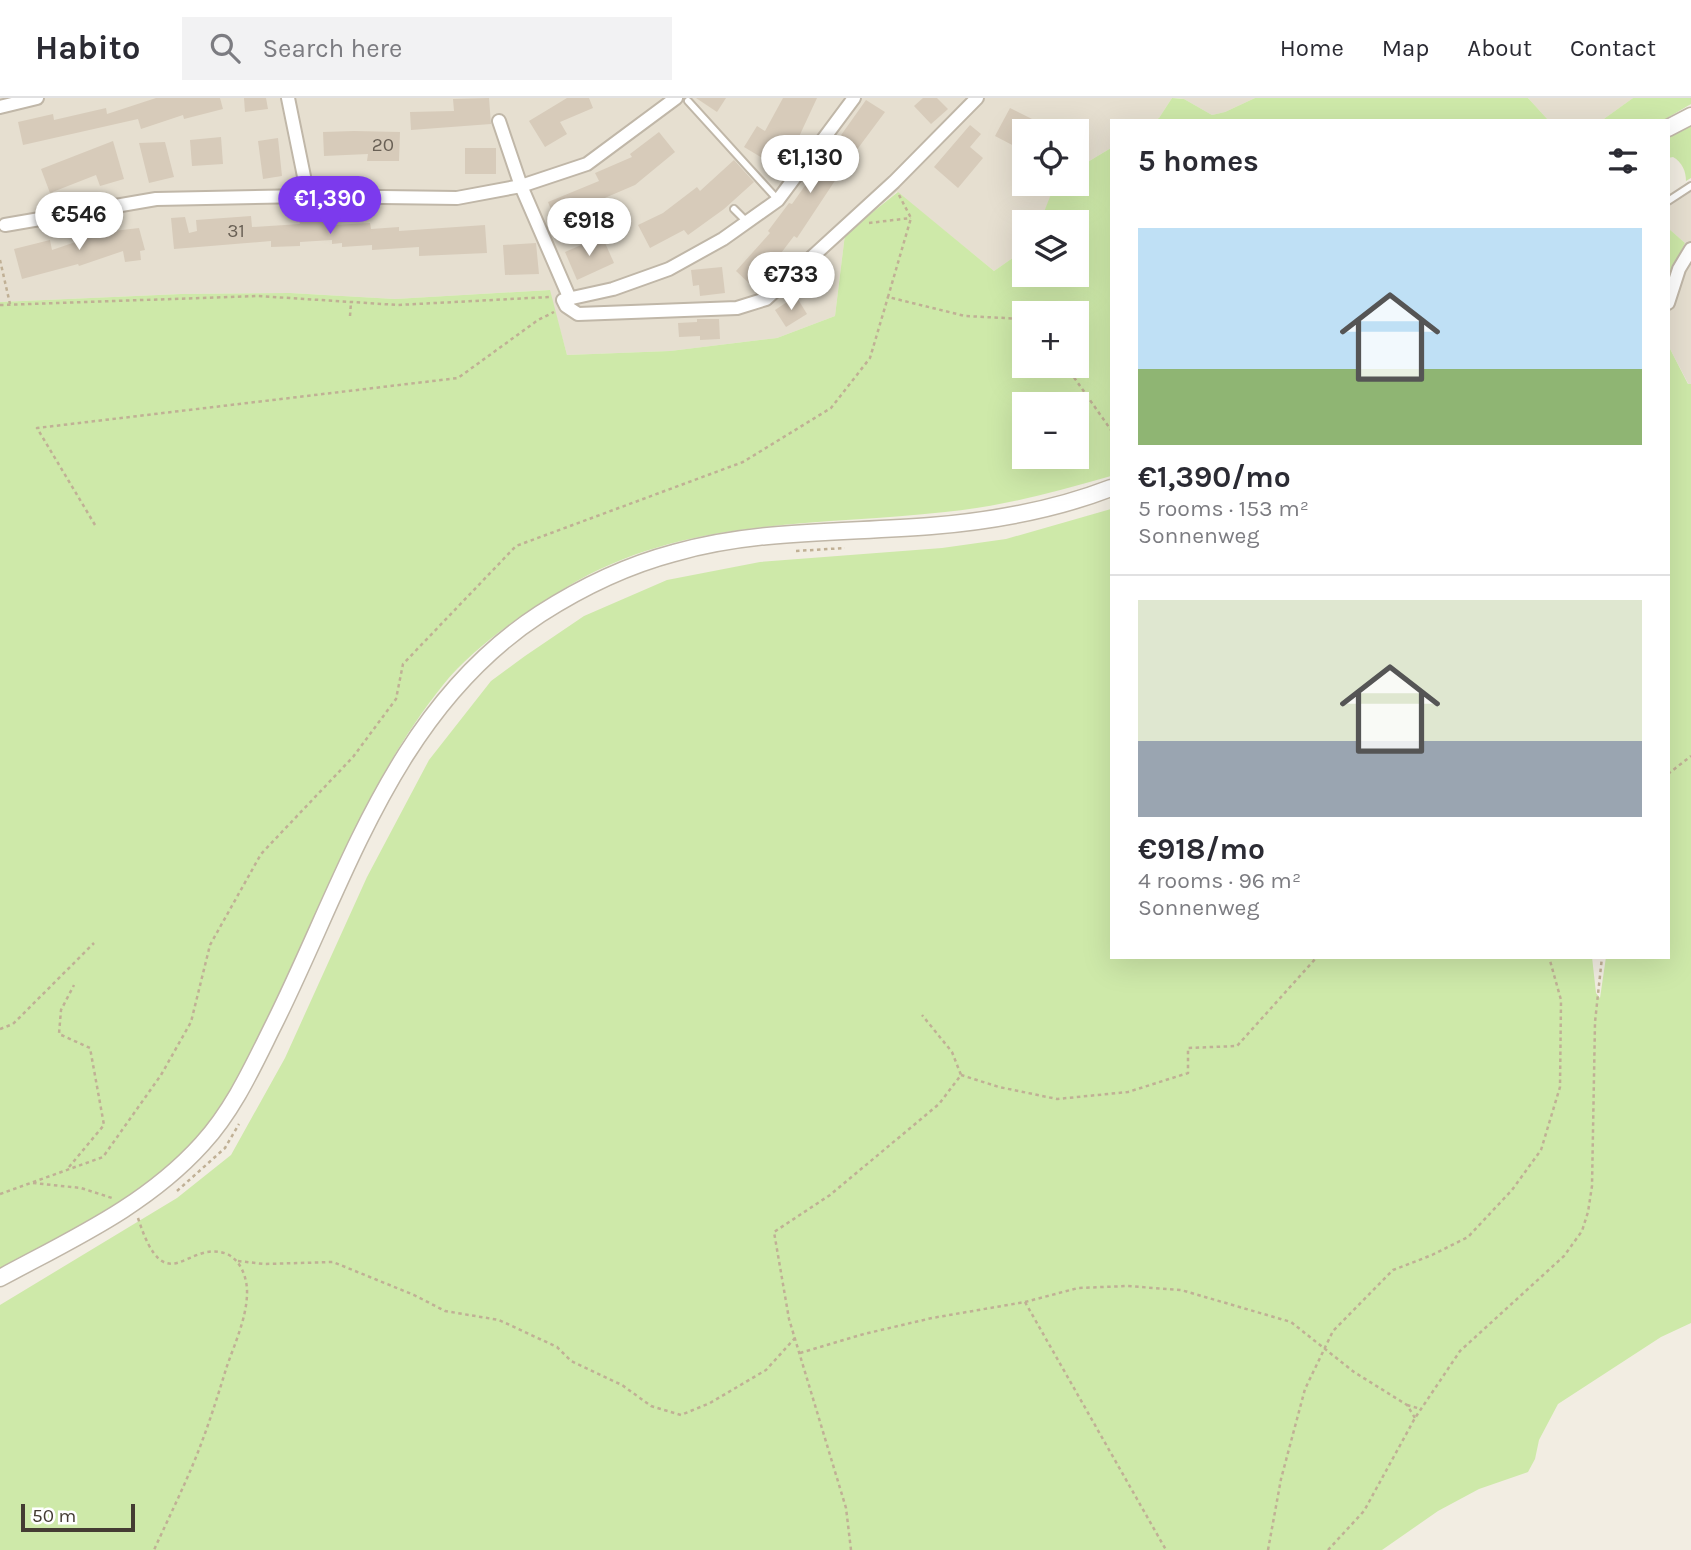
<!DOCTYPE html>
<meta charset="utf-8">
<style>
:root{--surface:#fff;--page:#f2f2f3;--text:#2b2b33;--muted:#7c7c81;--line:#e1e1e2;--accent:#7c3aed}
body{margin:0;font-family:Karla,sans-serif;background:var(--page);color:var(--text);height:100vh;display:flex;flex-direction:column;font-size:26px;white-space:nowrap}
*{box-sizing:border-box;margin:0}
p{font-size:23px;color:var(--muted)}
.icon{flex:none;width:38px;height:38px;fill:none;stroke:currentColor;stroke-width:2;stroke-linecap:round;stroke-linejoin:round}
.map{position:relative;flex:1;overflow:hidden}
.details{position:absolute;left:1110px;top:21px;width:560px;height:840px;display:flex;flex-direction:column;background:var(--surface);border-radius:0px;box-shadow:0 7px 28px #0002}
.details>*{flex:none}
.buttons{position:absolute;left:1012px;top:21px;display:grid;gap:14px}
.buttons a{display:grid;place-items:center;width:77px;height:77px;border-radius:0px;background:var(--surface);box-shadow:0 7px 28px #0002;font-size:35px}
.scale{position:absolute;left:21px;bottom:18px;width:114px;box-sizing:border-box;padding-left:7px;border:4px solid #443c33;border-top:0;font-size:19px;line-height:24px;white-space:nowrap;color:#443c33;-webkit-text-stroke:5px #fff;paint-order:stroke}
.price{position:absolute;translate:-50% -60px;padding:0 16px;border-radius:24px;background:#fff;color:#222;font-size:23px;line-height:46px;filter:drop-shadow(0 2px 4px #0008)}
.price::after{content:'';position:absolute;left:50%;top:42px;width:21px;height:16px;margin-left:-10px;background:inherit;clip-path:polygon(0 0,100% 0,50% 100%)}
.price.current{background:var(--accent);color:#fff}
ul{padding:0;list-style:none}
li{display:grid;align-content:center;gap:14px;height:371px;padding:0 28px}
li+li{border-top:2px solid var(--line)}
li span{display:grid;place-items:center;height:217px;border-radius:0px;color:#555}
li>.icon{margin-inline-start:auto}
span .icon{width:126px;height:126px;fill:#fffc;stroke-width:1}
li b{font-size:30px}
h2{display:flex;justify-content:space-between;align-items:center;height:84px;padding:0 28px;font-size:30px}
header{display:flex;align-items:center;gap:42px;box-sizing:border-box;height:98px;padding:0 35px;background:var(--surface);border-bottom:2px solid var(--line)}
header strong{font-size:33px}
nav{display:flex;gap:38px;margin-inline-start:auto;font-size:24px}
.search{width:490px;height:63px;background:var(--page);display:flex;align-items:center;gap:18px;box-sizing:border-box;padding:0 24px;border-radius:0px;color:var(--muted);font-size:26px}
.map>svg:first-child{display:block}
</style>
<header>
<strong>Habito</strong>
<div class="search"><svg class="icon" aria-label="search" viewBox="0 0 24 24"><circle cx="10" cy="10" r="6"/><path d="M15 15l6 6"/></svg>Search here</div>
<nav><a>Home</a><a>Map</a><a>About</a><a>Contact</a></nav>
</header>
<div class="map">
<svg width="1691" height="1452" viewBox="0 0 1691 1452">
<rect width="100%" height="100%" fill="#f2ede2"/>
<g fill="#e6dfd0">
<polygon points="0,0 1172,0 1159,20 1154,23 1111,23 1111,50 1076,71 1076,33 1024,33 1024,86 1056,86 1040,124 1024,124 1024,152 994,173 897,94 845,136 835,218 777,240 670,253 567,257 549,192 395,201 290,195 181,196 0,204"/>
<polygon points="1177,0 1255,0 1225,14 1212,17 1184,1"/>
<polygon points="1528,0 1633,0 1601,23 1549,23"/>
<polygon points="1691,94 1691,286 1689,287 1668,247 1668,179 1685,145 1668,130 1668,109"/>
</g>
<g fill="#cee9a9" fill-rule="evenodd">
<polygon points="1172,0 1184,1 1212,17 1225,14 1255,0 1528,0 1549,23 1154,23 1159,20"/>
<polygon points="1633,0 1691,0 1691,6 1662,23 1601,23"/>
<path d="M1691,25V80L1686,83C1686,73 1682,64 1673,59L1668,60V38Z"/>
<path d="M1111,50V378C1055,394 1004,408 945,414C821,428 690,419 577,483C532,509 476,546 443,587C371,677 331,784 283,887C263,928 247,975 219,1012C195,1045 163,1077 130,1100C89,1128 43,1149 0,1172V204L181,196L290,195L395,201L550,192L567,257L670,253L777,240L835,218L845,136L898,94L994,173L1024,152V177H1076V124H1040L1055,86H1076V71ZM1024,215H1076V268H1024ZM1024,306H1076V359H1024Z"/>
<polygon points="1668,130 1685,145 1668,179"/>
<polygon points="1668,247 1688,286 1691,286 1691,1225 1661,1239 1558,1306 1539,1342 1535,1361 1528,1374 1479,1391 1438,1413 1382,1452 0,1452 0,1207 177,1100 231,1057 285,960 367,779 429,662 491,583 525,558 584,518 667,482 760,464 942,450 1006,441 1111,411 1111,859 1592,859 1596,895 1600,900 1606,859 1668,859"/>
</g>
<g fill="#d7cbba">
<polygon points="156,0 220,0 223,11 184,21 183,17 141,31 138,21 23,47 18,24 53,16 54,22 106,10 107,16"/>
<polygon points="244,0 266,0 268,11 245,14"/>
<polygon points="489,0 491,26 411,32 410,14 454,13 453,1"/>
<polygon points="567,0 589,0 593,10 560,24 567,36 545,49 529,23"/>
<polygon points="696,0 726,0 717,14"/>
<polygon points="783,0 817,0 797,43 795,41 777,69 744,49 757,28 765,33"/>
<polygon points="923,0 937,0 948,11 931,26 914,8"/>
<polygon points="866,2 885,14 844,69 797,140 794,138 775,163 780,167 770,178 764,172 751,187 736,173 770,135 768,133 789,105 792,106"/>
<polygon points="1010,10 1056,33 1024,33 1024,53 995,38"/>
<polygon points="970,27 981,36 970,49 983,60 958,90 934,69"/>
<polygon points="354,33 400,34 399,63 367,63 368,56 324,58 323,34"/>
<polygon points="659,34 675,54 635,87 600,102 602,107 557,126 548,104 599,83 595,75 632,59 630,56"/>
<polygon points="221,39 223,66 192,68 190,42"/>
<polygon points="278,40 282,78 263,81 258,43"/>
<polygon points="113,43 124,81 100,88 96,77 50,95 41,71"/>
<polygon points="165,44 174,79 149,85 139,45"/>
<rect x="465" y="50" width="31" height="26"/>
<polygon points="734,62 754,84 724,111 688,137 684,132 650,150 638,127 663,115 697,89 700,93"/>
<polygon points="251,118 252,129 300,126 299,122 332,120 332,127 370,125 371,131 399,129 399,133 485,127 487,155 419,158 419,149 372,152 372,147 342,149 342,145 332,146 332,142 300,144 300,148 271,149 271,143 174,151 171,120 185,119 189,135 197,133 196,122"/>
<polygon points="139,130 145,152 140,153 141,162 125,164 123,153 79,168 78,166 22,181 14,151 50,142 52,152 105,134"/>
<polygon points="602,138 614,165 577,182 565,154"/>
<polygon points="536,145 539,176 505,177 503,147"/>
<polygon points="722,169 725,195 700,198 699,187 693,188 691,172"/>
<polygon points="796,198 807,216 786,229 775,212"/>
<polygon points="697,221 719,221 720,241 700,242 700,238 679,239 678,225 697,224"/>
</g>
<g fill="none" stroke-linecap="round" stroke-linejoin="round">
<g stroke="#c0b7a8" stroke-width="10">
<g id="service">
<polyline points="688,3 778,102"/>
<polyline points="1668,103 1691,88"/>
<polyline points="734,111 747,124"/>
</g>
</g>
<g stroke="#c0b7a8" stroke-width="16">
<g id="minor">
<polyline points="288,0 308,98"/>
<polyline points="854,0 778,102 723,141 669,171 613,191 563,202 566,208 578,216 737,210 766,201 894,84 977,0"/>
<polyline points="0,9 37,0"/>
<polyline points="499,23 521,88 570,201"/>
<polyline points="5,127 156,101 308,98 457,100 521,88 587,66 676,0"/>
<polyline points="1668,205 1679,171 1691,151"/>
</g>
</g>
<g stroke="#c0b7a8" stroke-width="19">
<g id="tertiary">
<polyline points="1668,30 1691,18"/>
<path d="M0,1180C72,1141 146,1108 202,1046C234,1011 253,968 274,926C347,779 394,611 540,516C582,489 625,468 674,455C757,431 846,435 931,428C992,423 1054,412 1111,390"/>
</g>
</g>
<g stroke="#c0b095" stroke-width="2.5" stroke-dasharray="3.5 3.5" stroke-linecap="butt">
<polyline points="899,97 911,120 888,199 965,218 1024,221"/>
<polyline points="869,125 911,120"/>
<polyline points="0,162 10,206"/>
<polyline points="0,207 258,198 398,207 549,199"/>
<polyline points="350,218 351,204"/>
<polyline points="1066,268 1111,332"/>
<polyline points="95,427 37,330 458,280 538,222 554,214"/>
<polyline points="796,453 845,450"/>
<polyline points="1668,676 1691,658"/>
<polyline points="0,931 13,926 94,845"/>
<polyline points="961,977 999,989 1057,1001 1128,994 1188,975 1188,950 1237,948 1317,859"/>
<polyline points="69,1069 104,1027 90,950 59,936 61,912 74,887"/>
<polyline points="33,1085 81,1090 112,1100"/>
<polyline points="177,1093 225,1050 239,1026"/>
<polyline points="0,1096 103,1059 161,977 191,924 210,847 261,756 353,659 396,601 403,566 516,448 743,364 831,310 870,260 888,199"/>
<path d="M138,1120C166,1207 187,1140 227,1156C240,1162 246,1177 247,1191C248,1217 235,1245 227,1268C218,1297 209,1326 198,1354C185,1387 169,1419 154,1452"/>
<polyline points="238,1163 264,1166 333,1164 414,1197 445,1213 499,1222 557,1249 571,1263 622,1287 651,1308 681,1317 710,1305 766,1272 795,1240"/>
<polyline points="1025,1204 1166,1452"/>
<polyline points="800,1255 864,1236 932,1220 1025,1204 1078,1190 1127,1188 1181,1192 1291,1224 1354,1274 1407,1307 1415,1320"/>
<polyline points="1407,1307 1421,1311"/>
<polyline points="851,1452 846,1410 789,1221 774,1134 830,1097 939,1006 961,977 952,954 922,917"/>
<polyline points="1268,1452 1281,1381 1305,1291 1333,1233 1393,1172 1432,1157 1468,1139 1512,1092 1541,1052 1560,989 1561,902 1549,859"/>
<polyline points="1328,1452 1364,1413 1415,1320 1460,1253 1564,1158 1582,1133 1588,1114 1592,1088 1595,924 1602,859"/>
</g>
<use href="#service" stroke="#fff" stroke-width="6"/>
<use href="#minor" stroke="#fff" stroke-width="12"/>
<use href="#tertiary" stroke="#fff" stroke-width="16"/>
</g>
<g text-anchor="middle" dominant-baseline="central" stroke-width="5" stroke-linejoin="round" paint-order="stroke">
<g font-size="19" fill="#696055">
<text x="383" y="47">20</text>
<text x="236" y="133">31</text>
</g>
</g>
</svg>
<div class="buttons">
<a><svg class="icon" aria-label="locate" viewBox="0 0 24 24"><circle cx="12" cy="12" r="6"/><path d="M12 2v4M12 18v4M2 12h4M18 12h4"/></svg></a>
<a><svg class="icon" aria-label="layers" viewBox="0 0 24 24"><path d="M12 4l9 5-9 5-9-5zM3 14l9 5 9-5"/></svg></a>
<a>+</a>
<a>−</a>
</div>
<div class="scale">50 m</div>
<b class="price" style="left:810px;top:97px">€1,130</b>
<b class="price current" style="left:330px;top:138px">€1,390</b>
<b class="price" style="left:79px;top:154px">€546</b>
<b class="price" style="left:589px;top:160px">€918</b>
<b class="price" style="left:791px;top:214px">€733</b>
<section class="details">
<h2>5 homes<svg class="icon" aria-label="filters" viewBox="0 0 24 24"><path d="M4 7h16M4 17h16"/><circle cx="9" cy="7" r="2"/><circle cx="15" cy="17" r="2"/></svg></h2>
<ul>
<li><span style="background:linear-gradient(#bfe0f5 65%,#8fb573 0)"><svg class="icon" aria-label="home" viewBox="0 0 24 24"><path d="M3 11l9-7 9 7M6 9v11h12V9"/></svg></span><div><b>€1,390/mo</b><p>5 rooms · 153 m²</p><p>Sonnenweg</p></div></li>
<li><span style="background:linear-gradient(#dfe7d0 65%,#9aa5b1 0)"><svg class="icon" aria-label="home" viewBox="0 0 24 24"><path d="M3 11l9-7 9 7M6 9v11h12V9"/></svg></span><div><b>€918/mo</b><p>4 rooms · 96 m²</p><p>Sonnenweg</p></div></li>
</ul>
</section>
</div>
